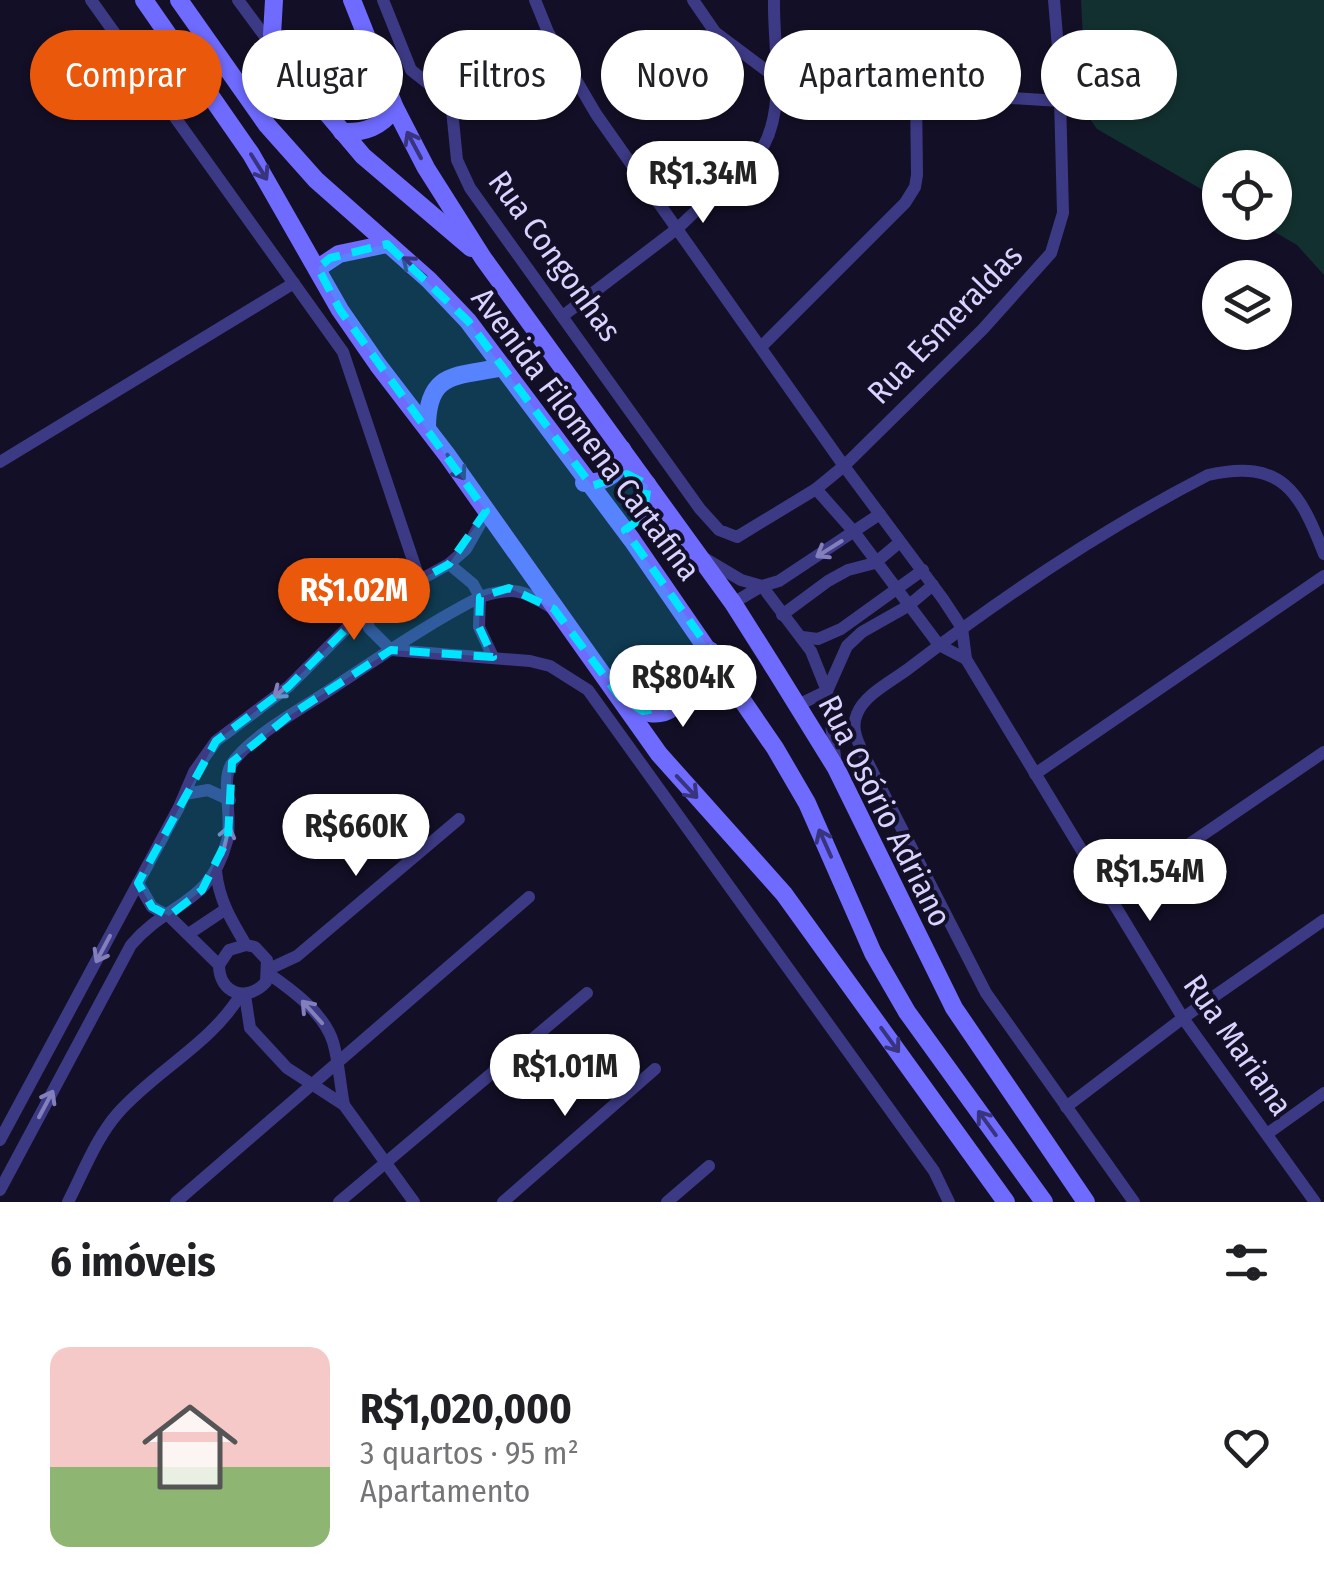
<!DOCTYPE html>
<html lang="pt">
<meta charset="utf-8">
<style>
:root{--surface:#fff;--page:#f6f6f6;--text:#202124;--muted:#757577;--accent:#ea580c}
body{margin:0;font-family:"Fira Sans Condensed",sans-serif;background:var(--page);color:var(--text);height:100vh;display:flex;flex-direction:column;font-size:38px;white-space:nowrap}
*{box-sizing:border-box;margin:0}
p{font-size:32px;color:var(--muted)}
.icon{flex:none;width:55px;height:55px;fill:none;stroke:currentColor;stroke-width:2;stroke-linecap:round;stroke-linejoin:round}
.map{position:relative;height:1202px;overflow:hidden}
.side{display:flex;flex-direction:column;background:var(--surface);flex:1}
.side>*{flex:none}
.top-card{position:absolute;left:30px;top:30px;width:1265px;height:90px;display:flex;gap:20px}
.controls{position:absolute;left:1202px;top:150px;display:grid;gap:20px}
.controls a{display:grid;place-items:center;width:90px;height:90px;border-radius:50%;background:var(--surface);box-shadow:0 2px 8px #0004;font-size:50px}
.price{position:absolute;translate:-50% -85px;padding:0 22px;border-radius:35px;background:#fff;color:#222;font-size:32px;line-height:65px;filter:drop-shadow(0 2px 5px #0008)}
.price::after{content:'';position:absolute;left:50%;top:60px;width:30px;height:22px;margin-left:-15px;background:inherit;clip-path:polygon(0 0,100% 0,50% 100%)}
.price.on{background:var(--accent);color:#fff}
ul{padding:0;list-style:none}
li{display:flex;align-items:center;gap:30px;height:250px;padding:0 50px}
li span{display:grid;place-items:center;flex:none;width:280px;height:200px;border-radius:20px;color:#555}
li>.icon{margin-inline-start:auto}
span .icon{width:120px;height:120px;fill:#fffc;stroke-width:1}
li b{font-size:42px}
h2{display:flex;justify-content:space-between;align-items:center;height:120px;padding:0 50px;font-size:42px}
.pill{padding:0 35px;border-radius:45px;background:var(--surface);box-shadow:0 2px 8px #0004;font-size:35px;line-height:90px}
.pill.on{background:var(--accent);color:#fff}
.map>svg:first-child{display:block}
</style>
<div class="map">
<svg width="1324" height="1202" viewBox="0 0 1324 1202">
<rect width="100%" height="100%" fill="#130f26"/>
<polygon fill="#12302f" points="1081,0 1324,0 1324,275 1297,245 1259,223 1275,222 1275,168 1220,168 1220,200 1097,129 1087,115"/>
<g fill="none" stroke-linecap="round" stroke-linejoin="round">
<g stroke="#3d3a85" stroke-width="12">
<polyline points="91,0 343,352 419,578"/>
<polyline points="238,0 272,46"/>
<polyline points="383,0 411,70 439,92 452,110 457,160 470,188 700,509 719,530 737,537 816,489 844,466 983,329 1051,253 1063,213 1059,60 1054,0"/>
<polyline points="535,0 548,32 596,114 844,466 943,599 962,628 966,659 1183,1018 1315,1202"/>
<polyline points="693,0 715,32 775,77 916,92 1060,101"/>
<path d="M564,315L678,228L764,145C786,104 773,45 774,0"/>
<polyline points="762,346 905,203 915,187 917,175 916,92"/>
<polyline points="0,462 294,283"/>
<polyline points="816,489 855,533 939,645 966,659"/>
<polyline points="704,558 741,580 762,586 811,651 827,691 836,765"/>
<polyline points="449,564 473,584 480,597 479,627 493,657"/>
<polyline points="733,603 762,586 779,581 880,514"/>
<polyline points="365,610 369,628 391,650 530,661 550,666 588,690 934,1171 949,1202"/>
<polyline points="782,615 828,581 848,570 875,563 900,542"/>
<polyline points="802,637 818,639 841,629 923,570"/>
<polyline points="798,705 827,691 847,646 862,632 908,606 933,585"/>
<polyline points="1035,774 1324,576"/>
<polyline points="185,794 208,790 230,800"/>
<path d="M138,883L152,907L169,916L219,965C219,994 247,1003 266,982L267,960L255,947L246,945C231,920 219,900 216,871"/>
<polyline points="1109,899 1324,752"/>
<polyline points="190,933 226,909"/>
<polyline points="219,965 229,950 246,945"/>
<polyline points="269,969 297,956 459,819"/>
<path d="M269,974C292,990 324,1013 333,1042C339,1062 340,1085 344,1105"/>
<polyline points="245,995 250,1028 287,1068 344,1105 414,1202"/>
<polyline points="1066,1107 1183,1018 1324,920"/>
<polyline points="1267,1134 1324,1093"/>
<polyline points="0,1140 179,807 194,772 216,741 288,687 365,610 449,564 466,549 487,512"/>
<path d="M0,1190L131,945C167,902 210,906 227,841C233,819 221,781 231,765C247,739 296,712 322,695C374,661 425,625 480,597C515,586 522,590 554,609"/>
<path d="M68,1202C83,1173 96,1138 118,1113C155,1071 212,1043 241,994"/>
<polyline points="176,1202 529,897"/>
<polyline points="339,1202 587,993"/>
<polyline points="503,1202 655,1069"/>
<polyline points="667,1202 709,1166"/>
<path d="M1134,1202L986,993L865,757C859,744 850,729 857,714C864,695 892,681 908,669C1002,597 1103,529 1208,475C1282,458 1300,492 1324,554"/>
</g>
<g stroke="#6f6bff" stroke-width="18">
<polyline points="144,0 251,154 340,310 378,365 447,455 659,754 784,894 1006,1202"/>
<polyline points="179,0 267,125 316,180 429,280 468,321 632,540 775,748 807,803 873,953 907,1012 1044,1202"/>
<polyline points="274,0 272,35 277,54 363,156 471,248"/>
<polyline points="352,0 395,108 426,168 483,258 733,603 776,671 836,768 954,1008 1086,1202"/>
<path d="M342,132C365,133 381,127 395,108"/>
<polyline points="318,268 339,254 387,244"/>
<path d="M427,428C427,370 457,377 503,367"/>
<path d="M584,483C607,483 622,473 622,449"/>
<polyline points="643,517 648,505 647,484"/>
<path d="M624,700C675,739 689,685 711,651"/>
</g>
</g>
<defs><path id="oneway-shaft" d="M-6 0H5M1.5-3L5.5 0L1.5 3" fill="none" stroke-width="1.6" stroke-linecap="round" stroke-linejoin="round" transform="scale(2.5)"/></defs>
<g stroke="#38347d">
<use href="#oneway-shaft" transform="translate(414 145) rotate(-118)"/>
<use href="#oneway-shaft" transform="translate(259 167) rotate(58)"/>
<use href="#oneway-shaft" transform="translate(414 267) rotate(-140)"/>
<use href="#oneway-shaft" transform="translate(456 467) rotate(55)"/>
<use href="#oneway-shaft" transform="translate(687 787) rotate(47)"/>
<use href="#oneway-shaft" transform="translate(825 843) rotate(-114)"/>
<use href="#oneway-shaft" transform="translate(890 1040) rotate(54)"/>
<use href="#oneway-shaft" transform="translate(987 1123) rotate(-126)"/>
</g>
<g stroke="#837fbc">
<use href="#oneway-shaft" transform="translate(829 549) rotate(148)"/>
<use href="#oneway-shaft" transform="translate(285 688) rotate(141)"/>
<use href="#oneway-shaft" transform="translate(226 840) rotate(-76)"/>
<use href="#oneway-shaft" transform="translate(103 949) rotate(118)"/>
<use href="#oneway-shaft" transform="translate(312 1012) rotate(-132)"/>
<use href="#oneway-shaft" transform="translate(46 1104) rotate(-62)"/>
</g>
<path fill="#00e5ff" fill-opacity="0.2" stroke="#00e5ff" stroke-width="8" stroke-dasharray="20 12" stroke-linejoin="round" d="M387,244L468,321L592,486L627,474L648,485L643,517L625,530L711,651L679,704L643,711L620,697L554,609L509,588L480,597L479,627L493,657L391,650L289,716L232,762L228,838L202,890L169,916L152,907L138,883L216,741L288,687L365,610L449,564L486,511L340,310L318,268L330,258Z"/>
<g text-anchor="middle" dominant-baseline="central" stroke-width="8" stroke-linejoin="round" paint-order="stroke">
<g font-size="32" fill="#d9d4ff" stroke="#130f26">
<text transform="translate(555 256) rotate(54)">Rua Congonhas</text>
<text transform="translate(945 324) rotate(-46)">Rua Esmeraldas</text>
<text transform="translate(586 434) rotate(53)">Avenida Filomena Cartafina</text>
<text transform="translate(885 811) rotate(63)">Rua Osório Adriano</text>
<text transform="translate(1238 1045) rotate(55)">Rua Mariana</text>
</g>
</g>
</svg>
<div class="controls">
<a><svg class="icon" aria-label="locate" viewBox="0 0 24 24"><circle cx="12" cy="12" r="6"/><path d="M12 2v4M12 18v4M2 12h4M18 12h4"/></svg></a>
<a><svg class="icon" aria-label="layers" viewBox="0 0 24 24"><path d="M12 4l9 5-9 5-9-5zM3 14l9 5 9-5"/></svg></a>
</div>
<b class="price" style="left:703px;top:226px">R$1.34M</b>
<b class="price on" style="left:354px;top:643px">R$1.02M</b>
<b class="price" style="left:683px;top:730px">R$804K</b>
<b class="price" style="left:356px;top:879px">R$660K</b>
<b class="price" style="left:1150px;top:924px">R$1.54M</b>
<b class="price" style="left:565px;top:1119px">R$1.01M</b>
<div class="top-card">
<a class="pill on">Comprar</a>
<a class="pill">Alugar</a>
<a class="pill">Filtros</a>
<a class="pill">Novo</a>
<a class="pill">Apartamento</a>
<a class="pill">Casa</a>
</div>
</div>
<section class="side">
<h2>6 imóveis<svg class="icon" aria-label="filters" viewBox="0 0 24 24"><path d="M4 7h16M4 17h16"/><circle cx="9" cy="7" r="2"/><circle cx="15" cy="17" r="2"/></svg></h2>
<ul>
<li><span style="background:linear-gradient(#f6c9c9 60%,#8fb573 0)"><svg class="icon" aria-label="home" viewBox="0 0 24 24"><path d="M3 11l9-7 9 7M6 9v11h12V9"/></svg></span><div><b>R$1,020,000</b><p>3 quartos · 95 m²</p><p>Apartamento</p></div><svg class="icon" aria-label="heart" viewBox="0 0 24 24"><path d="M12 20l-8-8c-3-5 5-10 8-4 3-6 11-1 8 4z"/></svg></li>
</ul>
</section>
